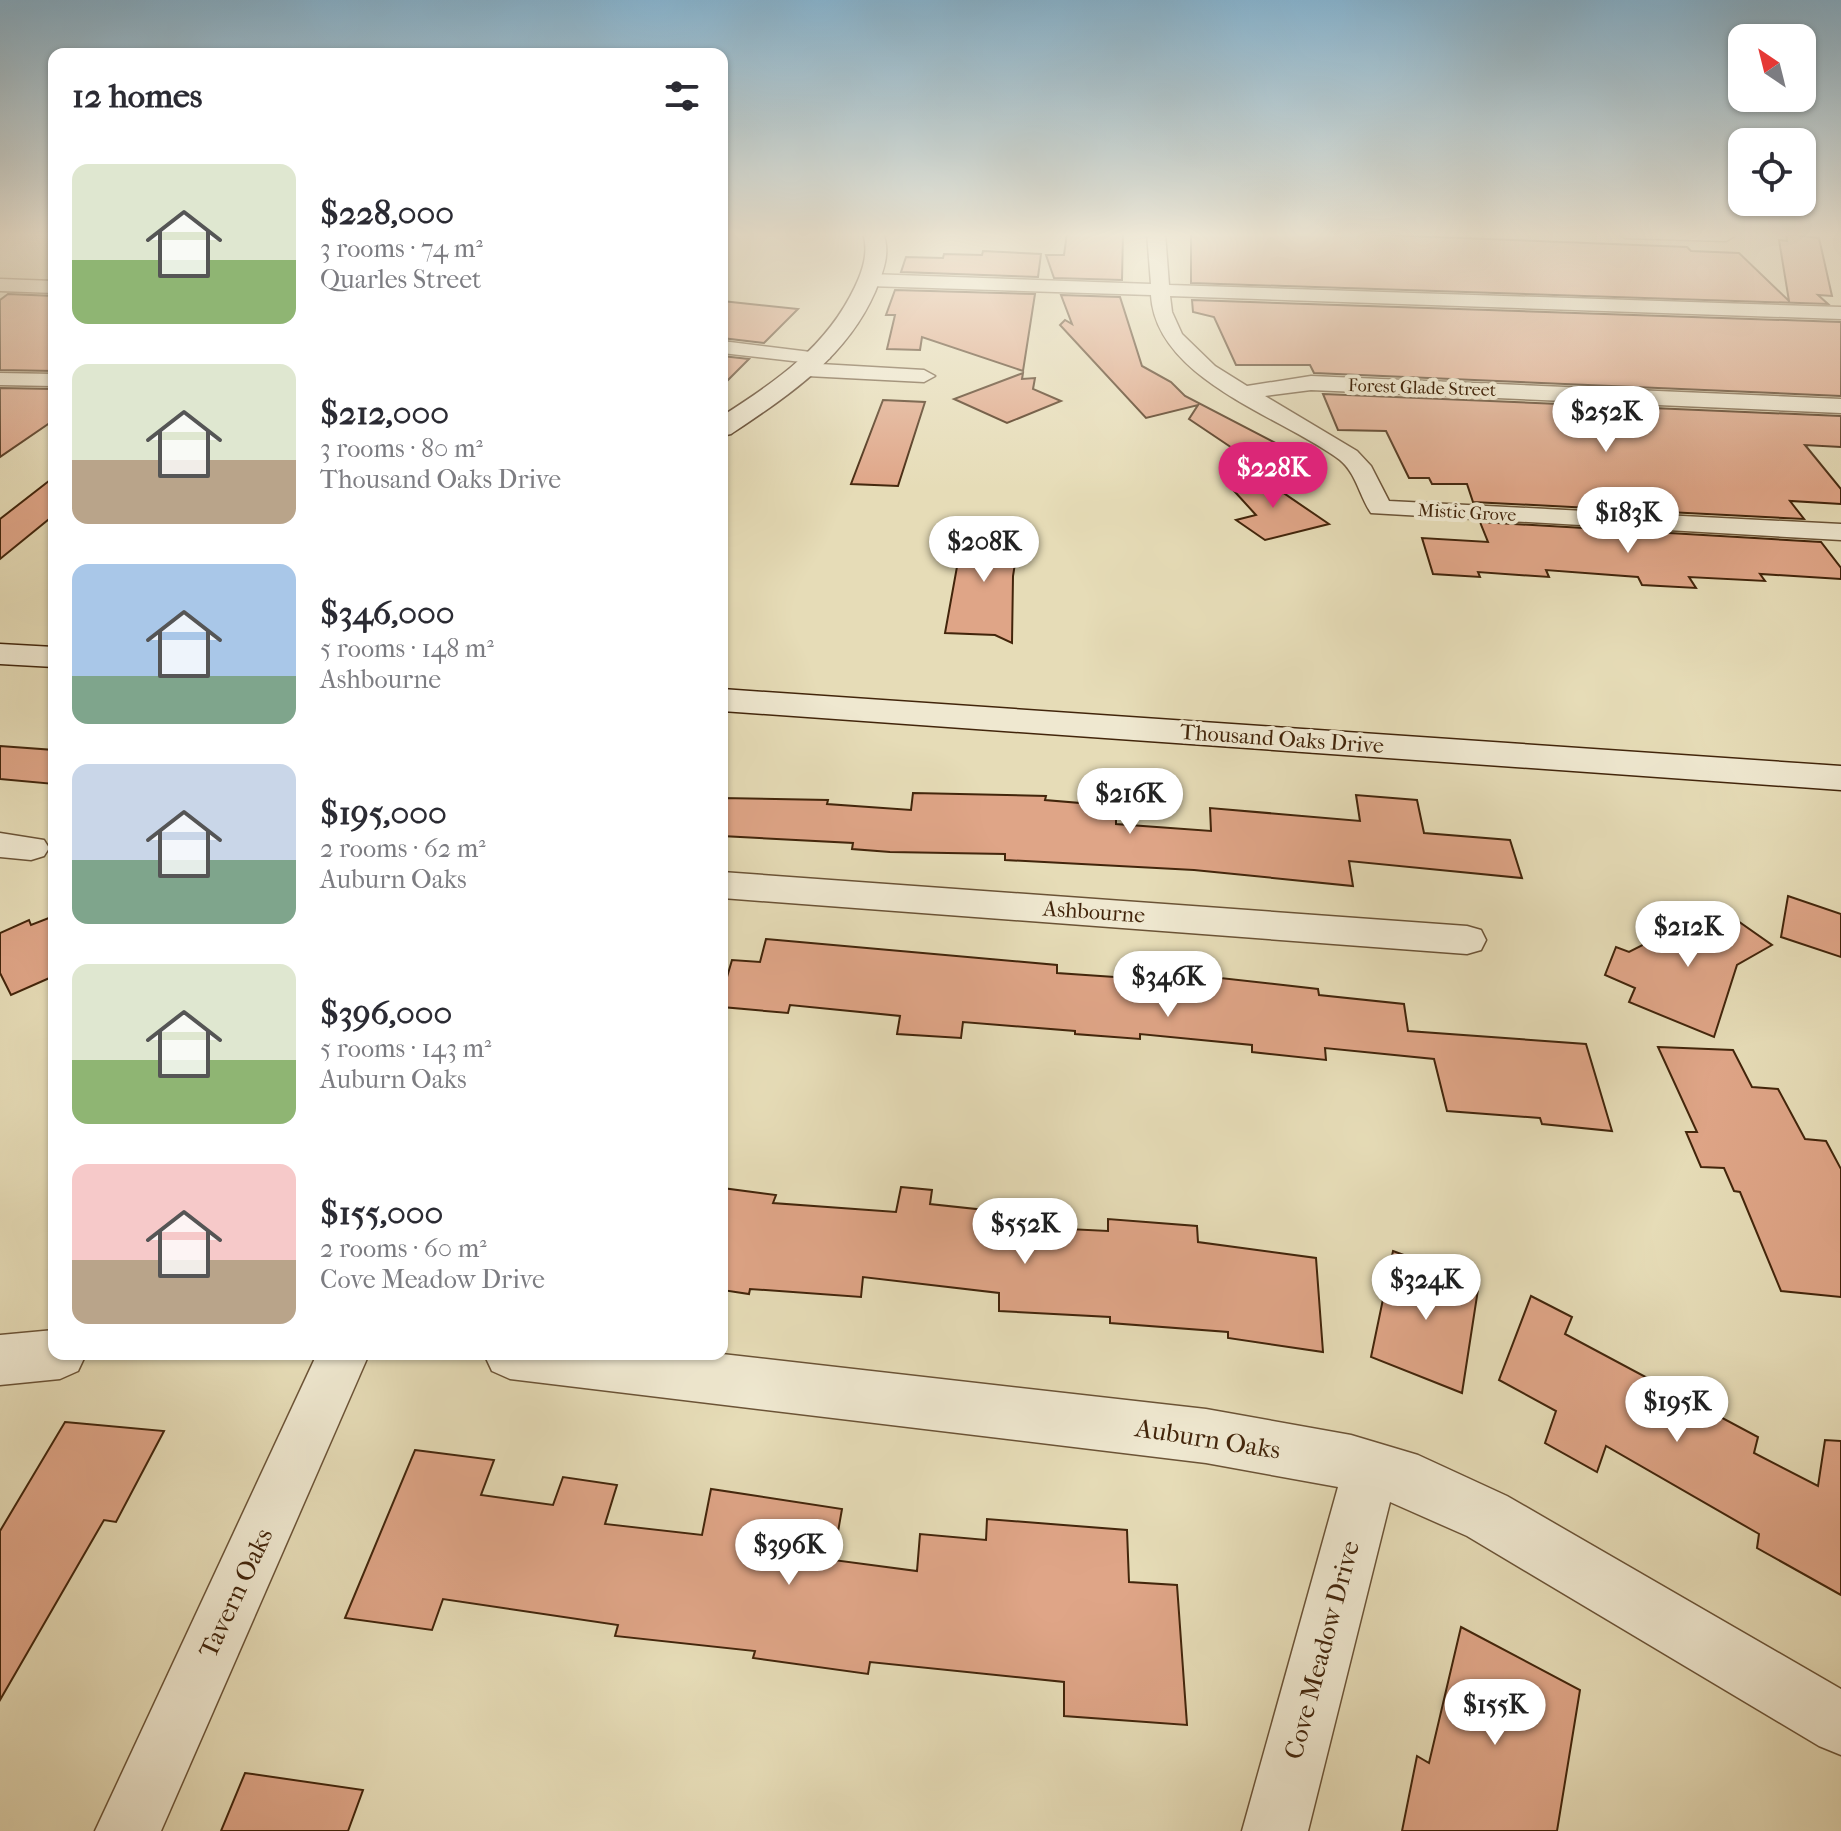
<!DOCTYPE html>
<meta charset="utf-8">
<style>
:root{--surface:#fff;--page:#f2f2f3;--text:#2b2b33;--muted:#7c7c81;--accent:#db2777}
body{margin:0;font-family:"IM FELL French Canon",serif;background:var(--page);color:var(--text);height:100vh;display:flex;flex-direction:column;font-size:30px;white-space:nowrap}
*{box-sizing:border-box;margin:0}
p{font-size:26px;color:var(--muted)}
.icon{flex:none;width:44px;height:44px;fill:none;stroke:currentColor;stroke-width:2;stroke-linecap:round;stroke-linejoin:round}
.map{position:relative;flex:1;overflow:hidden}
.drawer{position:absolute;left:48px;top:48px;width:680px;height:1312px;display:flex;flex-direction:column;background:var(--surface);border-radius:16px;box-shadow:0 2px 6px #0004}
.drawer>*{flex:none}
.needle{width:52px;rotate:325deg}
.buttons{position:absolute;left:1728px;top:24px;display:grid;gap:16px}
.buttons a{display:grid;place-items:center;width:88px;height:88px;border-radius:16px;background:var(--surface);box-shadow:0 2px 6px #0004;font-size:40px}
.price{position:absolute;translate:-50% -68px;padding:0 18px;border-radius:28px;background:#fff;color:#222;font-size:26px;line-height:52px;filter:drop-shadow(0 2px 4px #0008)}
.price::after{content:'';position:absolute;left:50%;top:48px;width:24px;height:18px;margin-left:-12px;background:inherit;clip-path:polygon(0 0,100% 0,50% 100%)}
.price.active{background:var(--accent);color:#fff}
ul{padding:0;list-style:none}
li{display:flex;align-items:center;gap:24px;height:200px;padding:0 24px}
li span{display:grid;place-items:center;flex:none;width:224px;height:160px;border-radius:16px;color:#555}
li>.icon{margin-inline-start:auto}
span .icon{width:96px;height:96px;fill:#fffc;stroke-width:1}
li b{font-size:34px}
h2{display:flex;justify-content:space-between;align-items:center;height:96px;padding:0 24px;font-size:34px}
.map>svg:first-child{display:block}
</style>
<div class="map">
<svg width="1841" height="1831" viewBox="0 0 1841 1831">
<rect width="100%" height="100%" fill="#e6dcb7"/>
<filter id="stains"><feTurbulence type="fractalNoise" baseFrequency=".0025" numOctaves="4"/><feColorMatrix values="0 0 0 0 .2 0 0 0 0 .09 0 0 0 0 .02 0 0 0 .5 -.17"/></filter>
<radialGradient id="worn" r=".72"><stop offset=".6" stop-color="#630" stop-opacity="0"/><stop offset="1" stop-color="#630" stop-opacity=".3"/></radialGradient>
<g fill="#dfa587" stroke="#42250b" stroke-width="2">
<polygon points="1067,233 1123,233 1122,280 1054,278 1046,255 1064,255"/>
<polygon points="1191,233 1359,234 1687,247 1691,251 1739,253 1789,301 1779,240 1787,241 1786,234 1819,238 1832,296 1818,295 1828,304 1191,283"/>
<polygon points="983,251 1041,254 1038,277 901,272 906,257 943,258 944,254 982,255"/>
<polygon points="895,290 1035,294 1023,371 922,337 920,350 887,349 895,315 886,315"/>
<polygon points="8,294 54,296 54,371 0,370 0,300"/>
<polygon points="1061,295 1120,297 1142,366 1171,382 1185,396 1297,454 1256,464 1189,419 1198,405 1146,418 1060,325 1065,320 1072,324"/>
<polygon points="1192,300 1841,322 1841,396 1314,373 1310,365 1236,365 1214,317 1193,312"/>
<polygon points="722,301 798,309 764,343 722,338"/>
<polygon points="722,356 749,359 722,386"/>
<polygon points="1023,373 1022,379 1035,378 1033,389 1061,401 1007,423 954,399"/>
<polygon points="0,388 54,389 54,420 0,457"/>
<polygon points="1323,394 1841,416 1841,447 1805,445 1841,489 1841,504 1790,501 1804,519 1473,502 1467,484 1432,484 1429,478 1409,478 1386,431 1338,430"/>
<polygon points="883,400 925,402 898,486 851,484"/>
<polygon points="54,477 54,515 0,559 0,519"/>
<polygon points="1260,477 1329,524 1265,540 1236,520 1256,515 1225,481"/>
<polygon points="1480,522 1821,542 1841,568 1841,579 1760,574 1765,581 1689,577 1696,588 1642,585 1638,577 1546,570 1549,577 1478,572 1480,577 1433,574 1422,538 1488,542"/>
<polygon points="964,528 1020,532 1013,576 1012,643 995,635 945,633"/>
<polygon points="0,746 54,750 54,784 0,779"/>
<polygon points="913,793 1046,796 1045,800 1116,806 1116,824 1211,831 1210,808 1360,821 1356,795 1417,800 1424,833 1510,840 1522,878 1349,861 1353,886 1194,870 1005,860 1005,854 890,852 852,849 853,843 722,836 722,798 828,800 827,804 911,810"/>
<polygon points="1788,896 1841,914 1841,957 1781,937"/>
<polygon points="1718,907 1772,945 1737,965 1714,1037 1629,1002 1635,988 1605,975 1616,947 1629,952"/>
<polygon points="54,916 54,976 11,995 0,973 0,933 29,920 31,925"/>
<polygon points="766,939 1057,965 1057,973 1158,980 1158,971 1318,989 1319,995 1404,1004 1408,1031 1586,1044 1612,1131 1542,1124 1540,1118 1447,1111 1434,1059 1325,1048 1326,1060 1252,1052 1252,1045 1140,1034 1140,1039 1075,1034 1075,1031 963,1022 961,1038 897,1034 900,1016 790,1005 788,1013 722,1007 722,994 732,960 760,962"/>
<polygon points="1658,1047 1733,1050 1752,1087 1778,1089 1805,1139 1826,1141 1841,1169 1841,1297 1781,1291 1740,1192 1734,1191 1724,1168 1701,1167 1686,1132 1697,1132"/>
<polygon points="901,1187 932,1190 930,1204 985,1210 984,1225 1108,1231 1108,1219 1197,1226 1198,1242 1316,1258 1323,1352 1228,1338 1228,1332 1110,1323 1110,1317 999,1311 999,1293 863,1277 861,1297 750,1289 749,1294 722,1290 722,1188 776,1195 773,1203 896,1212"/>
<polygon points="1393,1251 1479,1283 1462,1393 1371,1357"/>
<polygon points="1531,1296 1572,1317 1565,1334 1758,1437 1754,1453 1818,1486 1825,1440 1841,1441 1841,1595 1757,1548 1759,1534 1606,1446 1597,1472 1545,1443 1556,1411 1499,1380"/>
<polygon points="65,1422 164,1431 116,1522 104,1520 0,1700 0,1531"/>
<polygon points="415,1450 494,1460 481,1495 553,1505 563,1477 617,1485 605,1524 702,1535 711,1489 842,1509 833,1560 917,1571 920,1534 986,1540 987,1519 1127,1530 1129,1582 1177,1585 1187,1725 1064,1716 1064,1682 870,1662 868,1674 753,1658 755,1651 615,1636 618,1625 443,1599 432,1630 345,1618"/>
<polygon points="1461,1627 1580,1690 1557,1831 1402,1831 1417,1756 1429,1763"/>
<polygon points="245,1773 363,1790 348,1831 221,1831"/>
</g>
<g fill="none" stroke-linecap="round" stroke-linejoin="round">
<g stroke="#6b5336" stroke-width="3">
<g id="street">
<path d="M1147,233H1165L1169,285L1841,307V319L1170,296L1172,312L1182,334L1215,366L1247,386L1311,376L1841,399V413L1311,390L1265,396L1357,451L1371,466L1389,501L1841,524V540L1371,513C1360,497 1356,473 1340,460C1281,416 1156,380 1151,295L869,286L860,280L869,274L1151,284Z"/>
<polygon points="1616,233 1732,233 1735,236 1726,241 1625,238"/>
<polygon points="0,279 54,281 54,293 0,291"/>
<polygon points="722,341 827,354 830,358 820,364 924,370 935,376 924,382 807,376 799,375 796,370 799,365 819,364 722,353"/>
<polygon points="0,373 54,374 54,386 0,385"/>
<polygon points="0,833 44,840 49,848 44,856 31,860 0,857"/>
<polygon points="722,872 1467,926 1481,930 1486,940 1481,950 1467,954 722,898"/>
<polygon points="54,1330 54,1354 86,1354 78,1371 60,1379 0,1385 0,1335"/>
<polygon points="317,1354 369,1354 161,1831 95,1831"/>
<polygon points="484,1354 722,1354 1206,1409 1351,1435 1418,1455 1507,1496 1841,1689 1841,1755 1819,1746 1467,1536 1390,1502 1308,1831 1242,1831 1338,1487 1206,1463 510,1379 492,1371"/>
</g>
</g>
<g stroke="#42250b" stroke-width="3">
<g id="secondary">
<path d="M863,233H883C891,253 883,272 875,292C846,358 789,395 731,434L722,436V416C776,381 826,348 855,287C863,270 869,252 863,233Z"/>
<polygon points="0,644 54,647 54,667 0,664"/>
<polygon points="722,689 1841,766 1841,790 722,711"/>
</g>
</g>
<use href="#street" fill="#efe8d0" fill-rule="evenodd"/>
<use href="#secondary" fill="#efe8d0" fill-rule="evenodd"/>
</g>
<linearGradient id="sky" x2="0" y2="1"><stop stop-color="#87b6d3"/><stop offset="0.48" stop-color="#f4efdf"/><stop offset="1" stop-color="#f4efdf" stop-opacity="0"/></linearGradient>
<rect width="1841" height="489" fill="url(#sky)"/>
<g text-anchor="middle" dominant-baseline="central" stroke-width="8" stroke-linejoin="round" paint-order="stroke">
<g font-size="18" fill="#42250b" stroke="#efe8d0">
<text transform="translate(1422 388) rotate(2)">Forest Glade Street</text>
<text transform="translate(1467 513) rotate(3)">Mistic Grove</text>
</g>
<g font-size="22" fill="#42250b" stroke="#efe8d0">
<text transform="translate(1282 739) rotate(4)">Thousand Oaks Drive</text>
<text transform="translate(1094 912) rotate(4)">Ashbourne</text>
</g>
<g font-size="26" fill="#42250b" stroke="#efe8d0">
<text transform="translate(1208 1439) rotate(9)">Auburn Oaks</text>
<text transform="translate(236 1593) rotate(-65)">Tavern Oaks</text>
<text transform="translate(1322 1650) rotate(-75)">Cove Meadow Drive</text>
</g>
</g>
<rect width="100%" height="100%" filter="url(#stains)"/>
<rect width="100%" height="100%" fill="url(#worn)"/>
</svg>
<div class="buttons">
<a><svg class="needle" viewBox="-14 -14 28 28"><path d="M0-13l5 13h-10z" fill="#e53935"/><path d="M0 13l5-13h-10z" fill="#7c7c81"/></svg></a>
<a><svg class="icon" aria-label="locate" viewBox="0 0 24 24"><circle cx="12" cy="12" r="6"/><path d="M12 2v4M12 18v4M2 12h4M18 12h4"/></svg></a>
</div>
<b class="price" style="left:1606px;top:454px">$252K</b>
<b class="price active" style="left:1273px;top:510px">$228K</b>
<b class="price" style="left:1628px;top:555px">$183K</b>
<b class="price" style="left:984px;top:584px">$208K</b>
<b class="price" style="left:1130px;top:836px">$216K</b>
<b class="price" style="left:1688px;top:969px">$212K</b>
<b class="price" style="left:1168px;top:1019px">$346K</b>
<b class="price" style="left:1025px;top:1266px">$552K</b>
<b class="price" style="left:1426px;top:1322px">$324K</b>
<b class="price" style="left:1677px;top:1444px">$195K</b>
<b class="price" style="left:789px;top:1587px">$396K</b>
<b class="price" style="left:1495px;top:1747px">$155K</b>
<section class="drawer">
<h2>12 homes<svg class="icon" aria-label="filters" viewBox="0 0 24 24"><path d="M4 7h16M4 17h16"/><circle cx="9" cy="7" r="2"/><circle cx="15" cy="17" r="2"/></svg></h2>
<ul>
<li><span style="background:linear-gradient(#dfe7d0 60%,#8fb573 0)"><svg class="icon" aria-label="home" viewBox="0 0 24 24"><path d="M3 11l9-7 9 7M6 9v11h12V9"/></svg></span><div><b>$228,000</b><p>3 rooms · 74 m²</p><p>Quarles Street</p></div></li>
<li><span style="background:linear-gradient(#dfe7d0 60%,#b9a48a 0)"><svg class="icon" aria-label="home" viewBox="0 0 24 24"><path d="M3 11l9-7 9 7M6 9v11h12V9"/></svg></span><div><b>$212,000</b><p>3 rooms · 80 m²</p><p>Thousand Oaks Drive</p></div></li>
<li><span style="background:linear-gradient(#a9c7e8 70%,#7fa58c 0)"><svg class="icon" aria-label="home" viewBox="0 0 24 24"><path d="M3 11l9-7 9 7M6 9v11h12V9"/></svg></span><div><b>$346,000</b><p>5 rooms · 148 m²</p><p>Ashbourne</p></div></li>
<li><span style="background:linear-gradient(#c9d6e8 60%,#7fa58c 0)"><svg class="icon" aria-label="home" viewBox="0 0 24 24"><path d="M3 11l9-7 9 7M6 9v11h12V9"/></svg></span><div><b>$195,000</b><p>2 rooms · 62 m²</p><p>Auburn Oaks</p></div></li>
<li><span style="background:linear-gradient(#dfe7d0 60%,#8fb573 0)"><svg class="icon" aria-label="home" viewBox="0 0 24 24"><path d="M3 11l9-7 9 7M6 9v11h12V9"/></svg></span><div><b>$396,000</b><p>5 rooms · 143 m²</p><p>Auburn Oaks</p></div></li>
<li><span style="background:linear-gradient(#f6c9c9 60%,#b9a48a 0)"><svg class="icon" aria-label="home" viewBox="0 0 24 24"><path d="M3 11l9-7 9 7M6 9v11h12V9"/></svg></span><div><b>$155,000</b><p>2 rooms · 60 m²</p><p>Cove Meadow Drive</p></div></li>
</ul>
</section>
</div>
